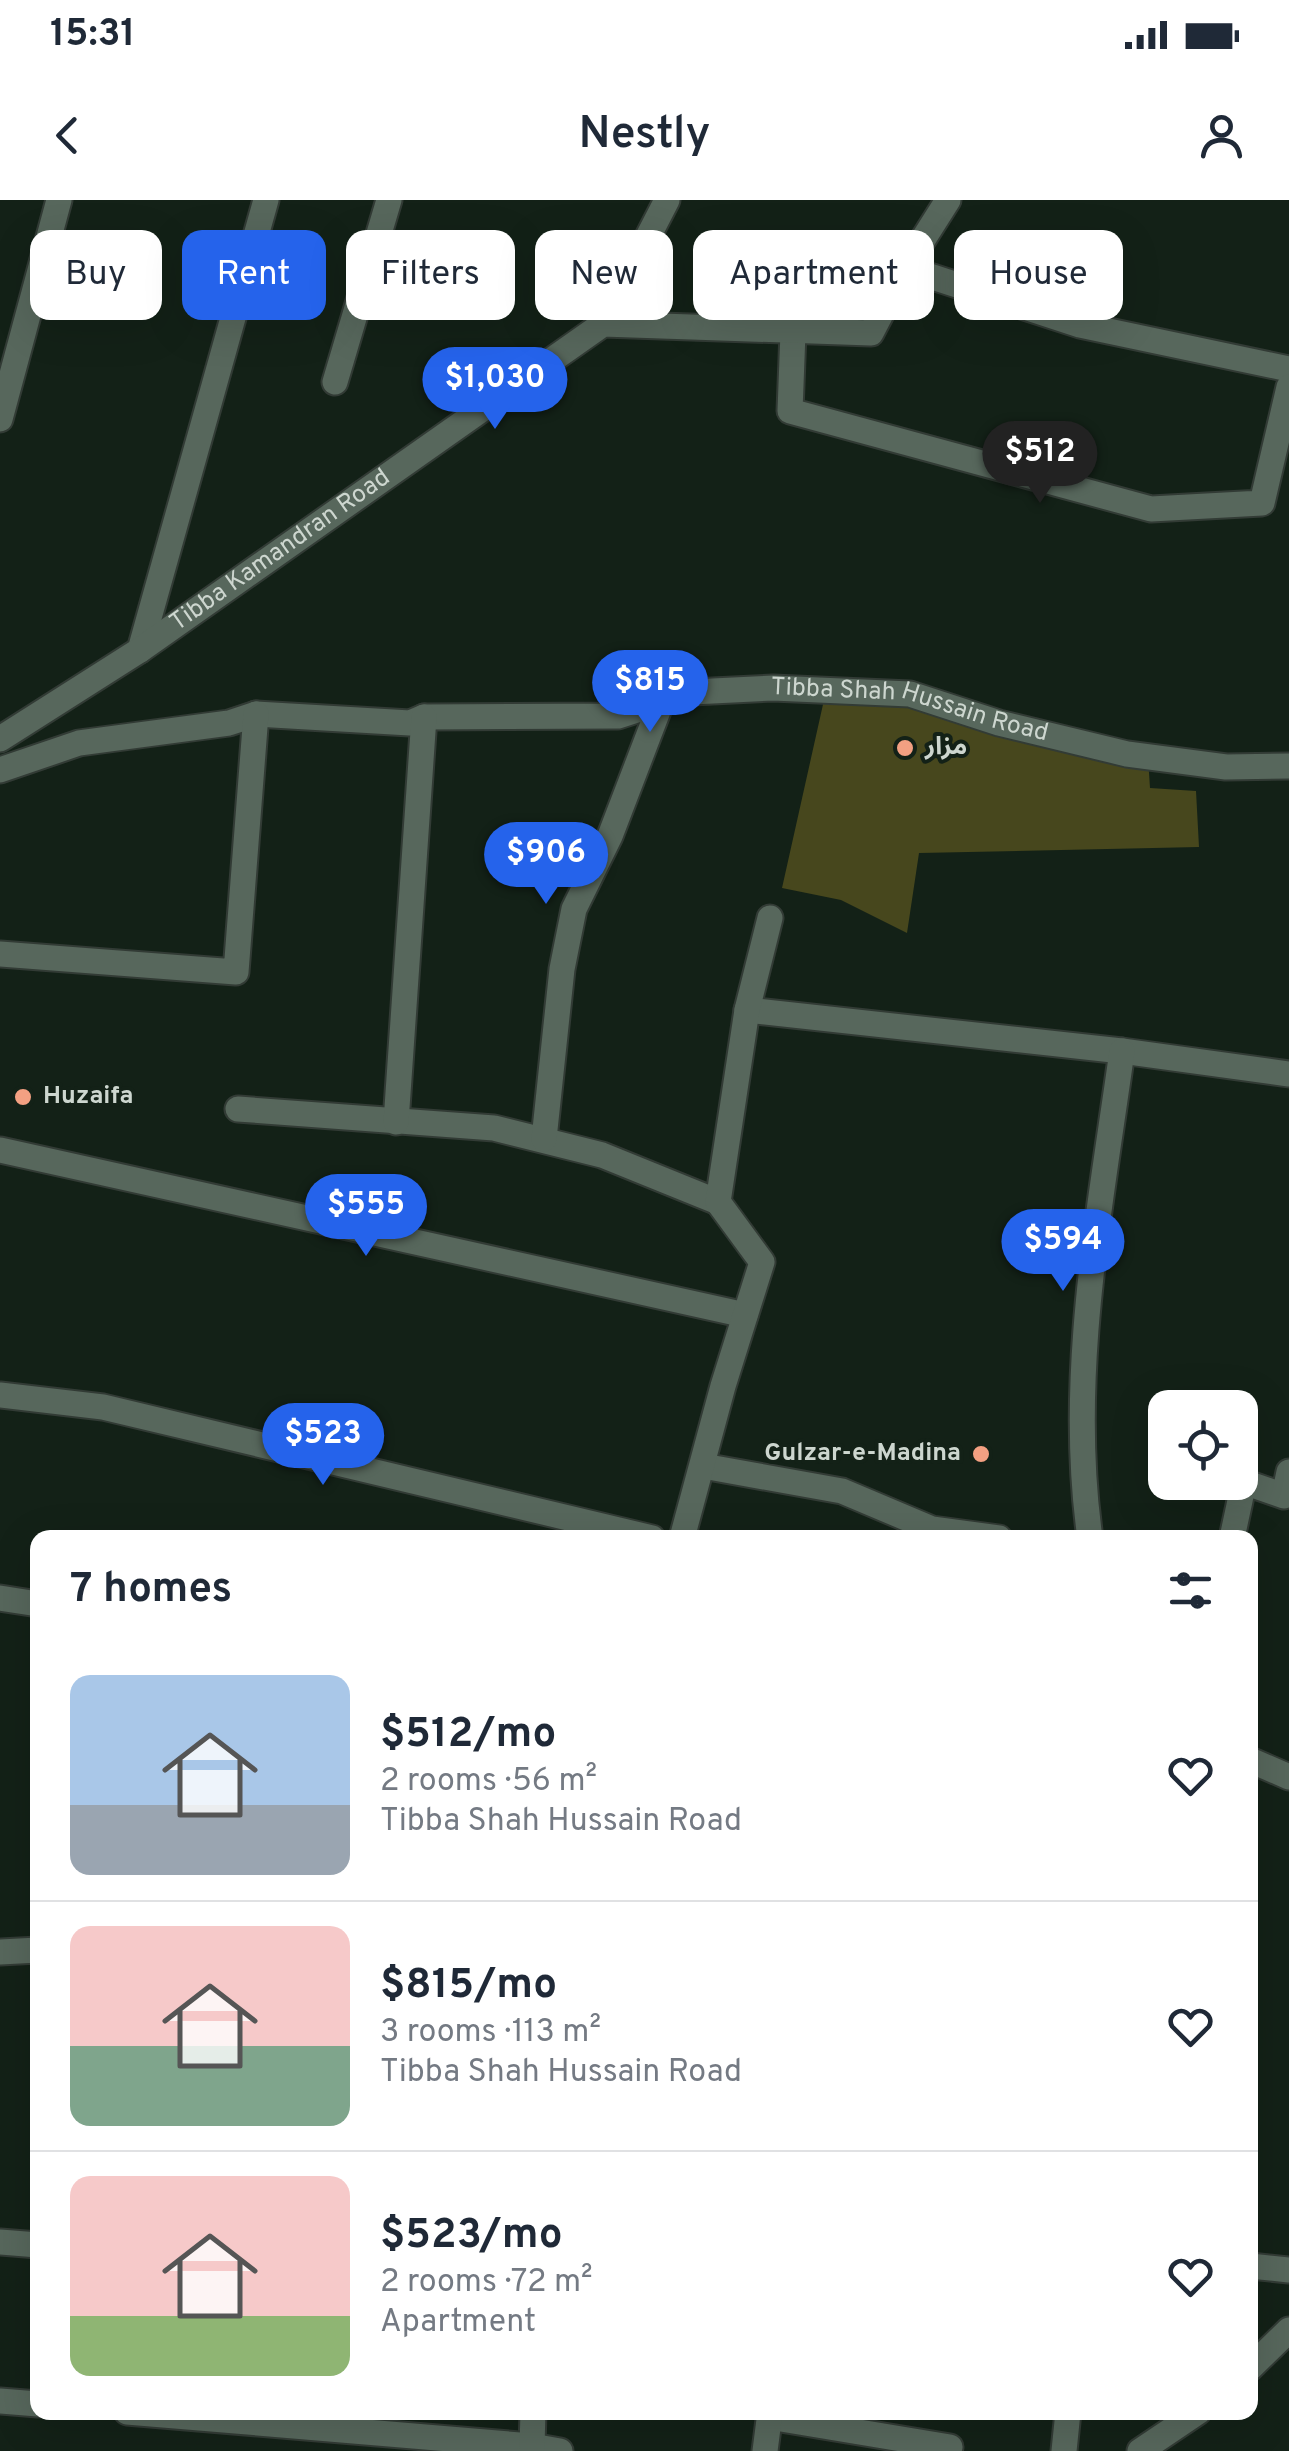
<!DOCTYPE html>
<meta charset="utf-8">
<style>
:root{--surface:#fff;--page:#f2f2f3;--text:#1f2937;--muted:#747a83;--line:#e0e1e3;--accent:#2563eb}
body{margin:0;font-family:Overpass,"Noto Sans Arabic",sans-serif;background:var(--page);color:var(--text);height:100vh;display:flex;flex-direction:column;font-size:38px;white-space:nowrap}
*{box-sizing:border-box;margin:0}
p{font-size:32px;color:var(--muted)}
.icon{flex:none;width:55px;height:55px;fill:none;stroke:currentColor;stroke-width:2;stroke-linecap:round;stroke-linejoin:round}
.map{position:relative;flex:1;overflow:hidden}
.drawer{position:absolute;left:30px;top:1330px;width:1228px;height:890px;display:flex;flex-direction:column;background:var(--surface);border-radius:20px;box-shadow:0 10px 40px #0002}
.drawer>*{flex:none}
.banner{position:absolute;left:30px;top:30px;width:1230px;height:90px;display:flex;gap:20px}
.fabs{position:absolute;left:1148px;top:1190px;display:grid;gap:20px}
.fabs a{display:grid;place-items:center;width:110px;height:110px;border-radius:20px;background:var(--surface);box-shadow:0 10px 40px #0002;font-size:50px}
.price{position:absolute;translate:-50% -85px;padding:0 22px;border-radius:35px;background:var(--accent);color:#fff;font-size:32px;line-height:65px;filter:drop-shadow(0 2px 5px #0008)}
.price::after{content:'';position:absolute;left:50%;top:60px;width:30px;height:22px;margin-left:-15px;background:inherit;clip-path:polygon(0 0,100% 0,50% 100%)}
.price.active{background:#222;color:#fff}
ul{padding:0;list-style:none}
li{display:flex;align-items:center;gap:30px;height:250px;padding:0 40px}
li+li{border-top:2px solid var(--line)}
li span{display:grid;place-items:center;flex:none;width:280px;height:200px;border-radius:20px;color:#555}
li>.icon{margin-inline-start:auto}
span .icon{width:120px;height:120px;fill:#fffc;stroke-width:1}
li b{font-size:42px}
h2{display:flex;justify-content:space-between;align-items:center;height:120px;padding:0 40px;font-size:42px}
.chip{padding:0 35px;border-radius:20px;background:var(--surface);box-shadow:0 10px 40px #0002;font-size:35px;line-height:90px}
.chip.active{background:var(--accent);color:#fff}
.status{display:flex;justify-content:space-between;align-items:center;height:70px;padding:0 50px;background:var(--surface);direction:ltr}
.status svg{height:28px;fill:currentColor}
header{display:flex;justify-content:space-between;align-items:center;height:130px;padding:0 40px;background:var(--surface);font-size:45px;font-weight:600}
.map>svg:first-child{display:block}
</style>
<div class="status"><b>15:31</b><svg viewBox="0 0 49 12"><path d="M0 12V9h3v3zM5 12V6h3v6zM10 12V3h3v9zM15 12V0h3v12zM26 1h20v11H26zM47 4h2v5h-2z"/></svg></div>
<header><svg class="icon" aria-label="back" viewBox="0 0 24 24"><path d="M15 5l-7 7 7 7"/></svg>Nestly<svg class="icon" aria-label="person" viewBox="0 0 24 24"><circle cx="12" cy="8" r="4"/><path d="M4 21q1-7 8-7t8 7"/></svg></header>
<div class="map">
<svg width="1289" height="2251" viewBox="0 0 1289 2251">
<rect width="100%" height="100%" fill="#132117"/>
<polygon fill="#47471d" points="826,491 910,494 1148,557 1150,588 1196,591 1199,647 919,653 907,733 841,700 782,688"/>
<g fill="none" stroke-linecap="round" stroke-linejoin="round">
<g stroke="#323b35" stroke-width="29">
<g id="minor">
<polyline points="905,68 1080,125 1289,169"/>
<polyline points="603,124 667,0"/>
<polyline points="793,132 790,211 1151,309 1262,303 1289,187"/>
<polyline points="335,182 389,0"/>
<polyline points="0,219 59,0"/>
<polyline points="140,450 266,0"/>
<path id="s1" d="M0,539L140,450L603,124L871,133L905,68L948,0"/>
<path id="s2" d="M0,570L79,543L229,523L256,514L410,523L424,517L618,516L692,492L773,488L910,494L999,523L1127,554L1226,567L1289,566"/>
<polyline points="0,754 236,772 256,514"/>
<polyline points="747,810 1122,851 1289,874"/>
<polyline points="238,909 494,928 602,955 718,1002"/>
<polyline points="396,922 424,517"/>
<polyline points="544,939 562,769 574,709 610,636 661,503"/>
<polyline points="0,950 745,1115"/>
<polyline points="0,1195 103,1207 652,1338"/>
<polyline points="703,1266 842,1291 932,1329 999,1338"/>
<polyline points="682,1338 723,1186 762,1062 718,1002 747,810 770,718"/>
<path d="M1090,1338C1067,1177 1100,1010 1122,851"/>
<polyline points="1232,1338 1244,1282 1284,1296 1289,1272"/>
<polyline points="0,1398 38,1404"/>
<polyline points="1250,1560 1289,1577"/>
<polyline points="0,1752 38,1750"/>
<polyline points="0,2042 38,2045"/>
<polyline points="1250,2066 1289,2070"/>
<polyline points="1250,2168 1289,2130"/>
<polyline points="0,2201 38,2204"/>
<polyline points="127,2212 532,2246 560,2251"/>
<polyline points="769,2217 950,2247"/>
<polyline points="532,2246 533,2212"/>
<polyline points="765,2251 770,2212"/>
<polyline points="1064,2251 1068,2212"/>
<polyline points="1140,2251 1198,2212"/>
</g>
</g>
<use href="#minor" stroke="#57675c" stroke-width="25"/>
</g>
<g fill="#f3a082" stroke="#132117" stroke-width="4">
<circle cx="905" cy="548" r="10"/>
<circle cx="23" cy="897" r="10"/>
<circle cx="981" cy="1254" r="10"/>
</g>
<g text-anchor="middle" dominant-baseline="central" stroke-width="8" stroke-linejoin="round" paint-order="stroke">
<g font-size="25" fill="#cdd6cf" stroke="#132117">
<text stroke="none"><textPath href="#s1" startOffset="338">Tibba Kamandran Road</textPath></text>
<text stroke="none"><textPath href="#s2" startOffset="925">Tibba Shah Hussain Road</textPath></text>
</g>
<g font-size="25" font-weight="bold" fill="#cdd6cf" stroke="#132117" text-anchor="start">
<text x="925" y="548">مزار</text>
<text x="43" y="897">Huzaifa</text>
<text x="961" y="1254" text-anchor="end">Gulzar-e-Madina</text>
</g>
</g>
</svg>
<div class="fabs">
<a><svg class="icon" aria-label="locate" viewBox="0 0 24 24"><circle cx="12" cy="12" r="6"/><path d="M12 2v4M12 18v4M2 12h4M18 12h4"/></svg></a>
</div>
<b class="price" style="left:495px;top:232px">$1,030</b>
<b class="price active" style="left:1040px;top:306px">$512</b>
<b class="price" style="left:650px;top:535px">$815</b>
<b class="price" style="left:546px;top:707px">$906</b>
<b class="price" style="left:366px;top:1059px">$555</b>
<b class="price" style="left:1063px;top:1094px">$594</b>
<b class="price" style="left:323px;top:1288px">$523</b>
<div class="banner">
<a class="chip">Buy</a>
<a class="chip active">Rent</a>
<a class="chip">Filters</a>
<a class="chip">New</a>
<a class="chip">Apartment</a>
<a class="chip">House</a>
</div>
<section class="drawer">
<h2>7 homes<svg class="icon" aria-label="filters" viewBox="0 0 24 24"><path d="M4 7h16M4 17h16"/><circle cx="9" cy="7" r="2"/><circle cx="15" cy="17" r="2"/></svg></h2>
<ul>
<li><span style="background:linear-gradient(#a9c7e8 65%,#9aa5b1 0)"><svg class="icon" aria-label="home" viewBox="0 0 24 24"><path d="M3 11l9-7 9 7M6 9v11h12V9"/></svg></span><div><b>$512/mo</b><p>2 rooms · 56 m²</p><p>Tibba Shah Hussain Road</p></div><svg class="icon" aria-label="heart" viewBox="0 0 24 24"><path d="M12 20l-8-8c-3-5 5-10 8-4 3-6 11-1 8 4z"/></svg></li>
<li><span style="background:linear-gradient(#f6c9c9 60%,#7fa58c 0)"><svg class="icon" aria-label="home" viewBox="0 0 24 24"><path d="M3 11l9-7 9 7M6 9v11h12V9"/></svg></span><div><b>$815/mo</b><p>3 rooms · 113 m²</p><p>Tibba Shah Hussain Road</p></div><svg class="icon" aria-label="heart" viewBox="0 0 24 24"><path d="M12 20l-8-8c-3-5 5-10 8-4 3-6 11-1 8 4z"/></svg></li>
<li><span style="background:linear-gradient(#f6c9c9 70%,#8fb573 0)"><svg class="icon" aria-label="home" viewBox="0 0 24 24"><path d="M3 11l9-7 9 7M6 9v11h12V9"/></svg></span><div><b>$523/mo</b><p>2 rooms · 72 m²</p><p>Apartment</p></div><svg class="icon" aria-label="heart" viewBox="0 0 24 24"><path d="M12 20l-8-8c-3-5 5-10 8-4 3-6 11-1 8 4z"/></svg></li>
</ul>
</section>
</div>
